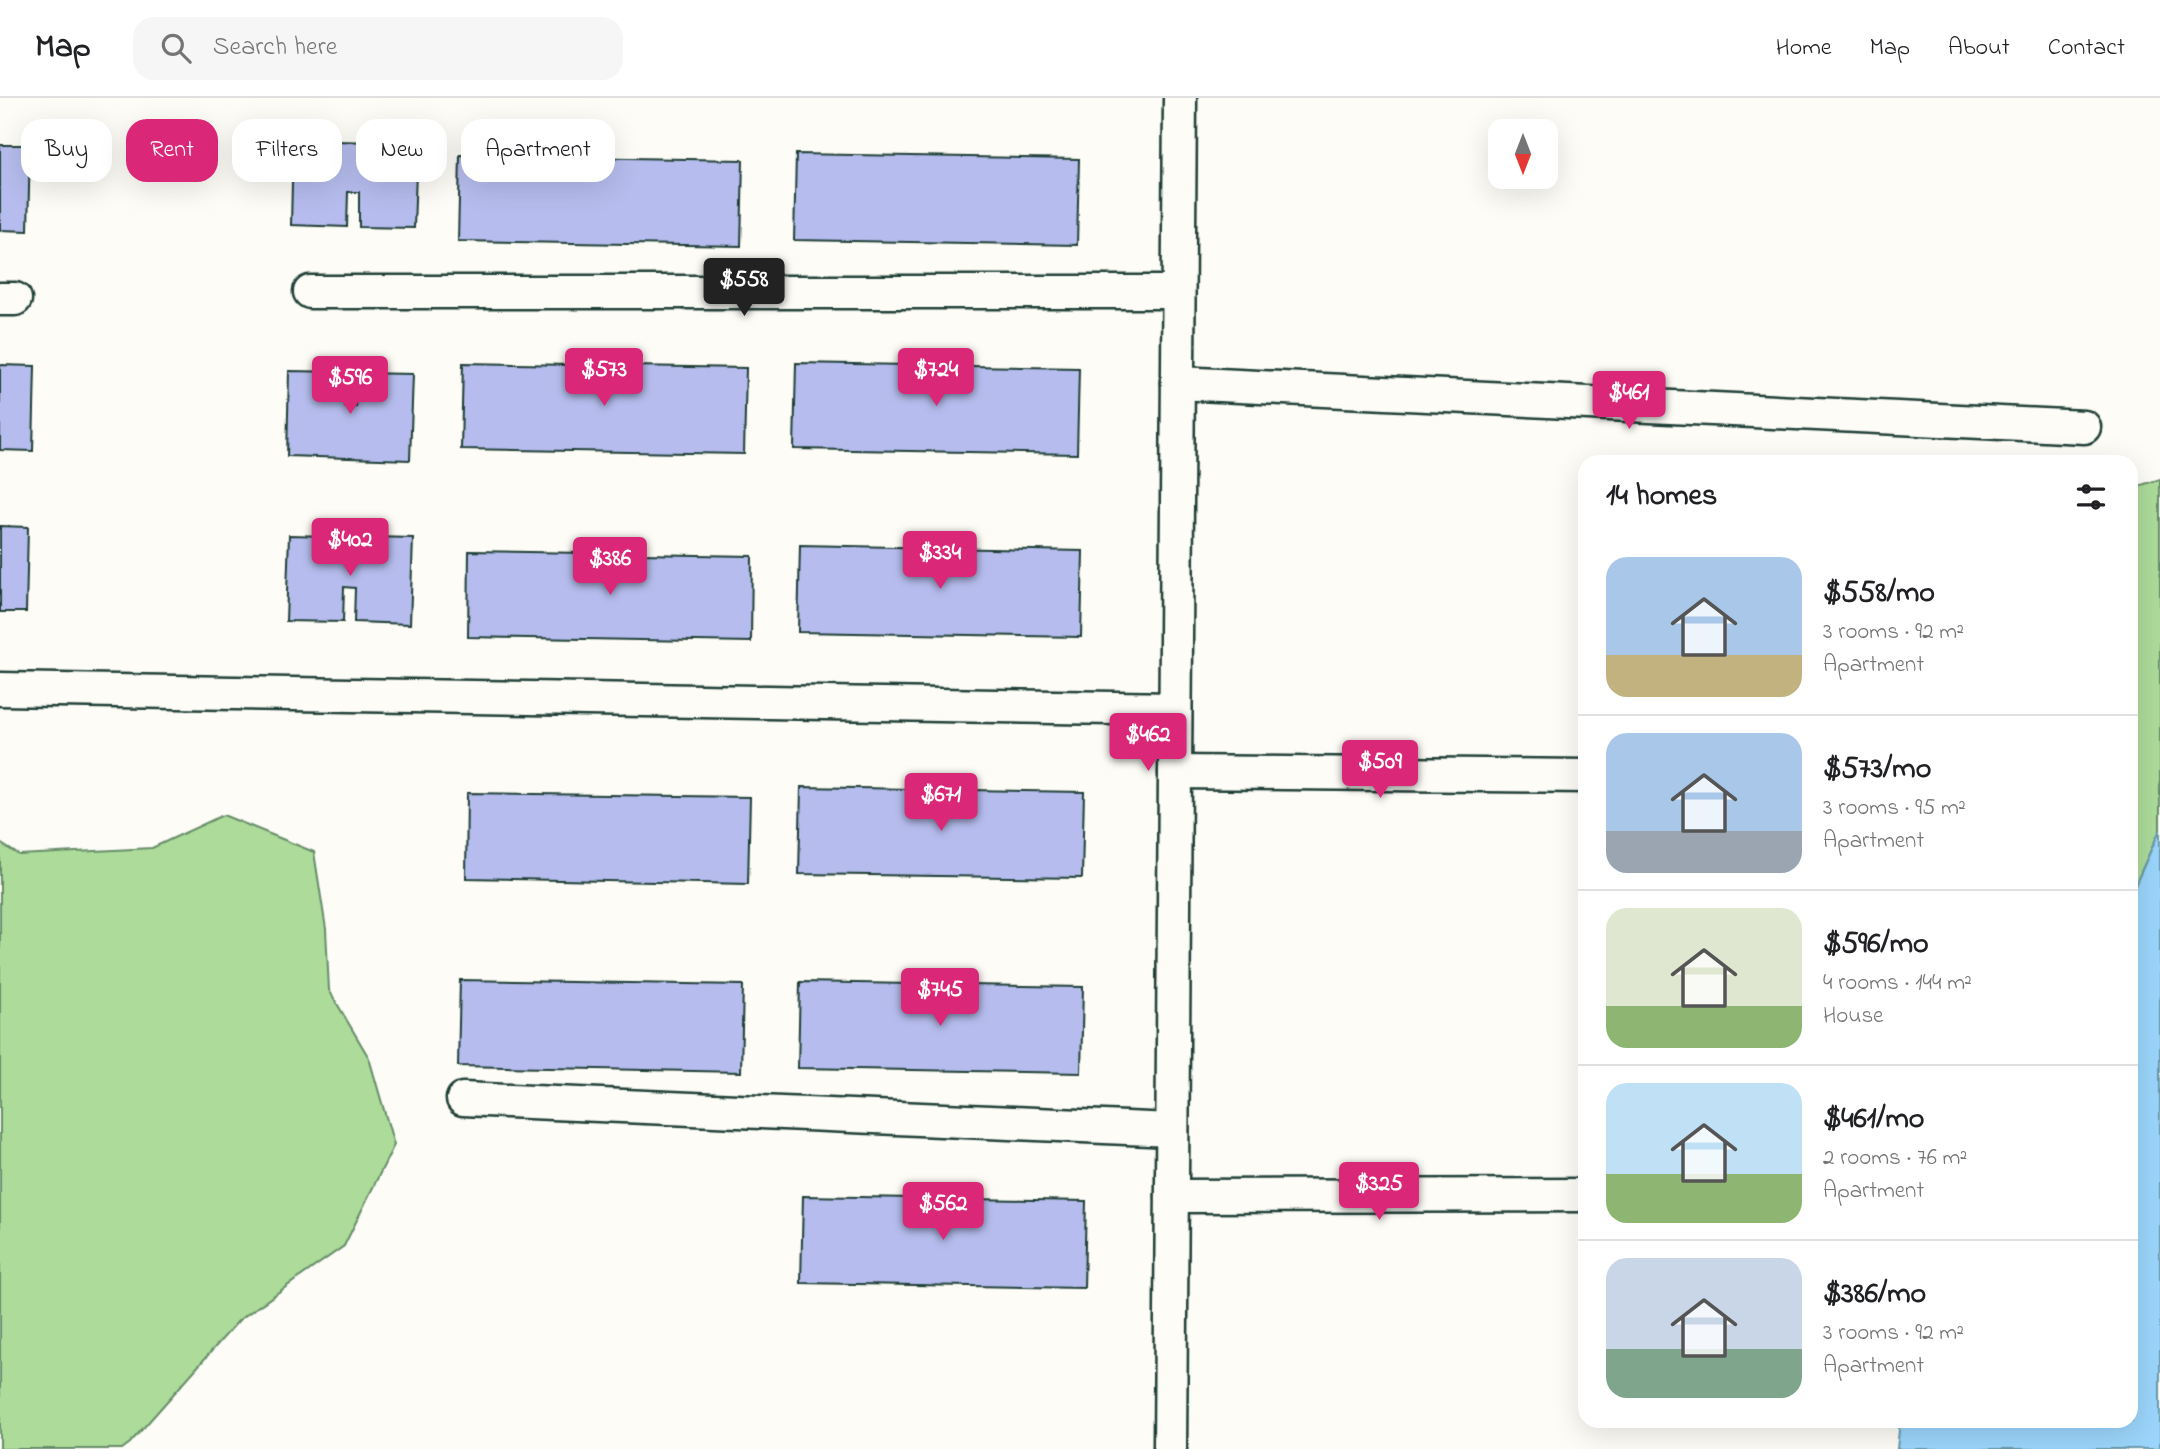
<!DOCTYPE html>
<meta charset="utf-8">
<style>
:root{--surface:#fff;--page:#f6f6f6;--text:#202124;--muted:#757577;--line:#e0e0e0;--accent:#db2777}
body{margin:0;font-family:"Indie Flower",sans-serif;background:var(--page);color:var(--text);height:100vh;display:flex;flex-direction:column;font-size:26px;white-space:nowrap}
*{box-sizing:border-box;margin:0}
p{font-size:23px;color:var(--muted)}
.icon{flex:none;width:38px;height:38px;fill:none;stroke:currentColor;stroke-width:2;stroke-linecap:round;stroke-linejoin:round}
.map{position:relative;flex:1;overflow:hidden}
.details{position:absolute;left:1578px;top:357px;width:560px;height:973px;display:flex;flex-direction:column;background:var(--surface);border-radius:21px;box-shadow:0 7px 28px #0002}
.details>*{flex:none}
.hud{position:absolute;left:21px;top:21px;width:665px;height:63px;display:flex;gap:14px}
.needle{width:46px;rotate:180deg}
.fabs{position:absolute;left:1488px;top:21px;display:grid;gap:14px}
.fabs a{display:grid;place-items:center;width:70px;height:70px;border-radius:14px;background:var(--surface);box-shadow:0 7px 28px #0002;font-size:35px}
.price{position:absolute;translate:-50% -60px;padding:0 16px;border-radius:7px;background:var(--accent);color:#fff;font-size:23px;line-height:46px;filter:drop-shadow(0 2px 4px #0008)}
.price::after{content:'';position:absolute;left:50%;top:42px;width:21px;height:16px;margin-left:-10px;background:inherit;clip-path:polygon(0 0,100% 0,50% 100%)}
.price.selected{background:#222;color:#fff}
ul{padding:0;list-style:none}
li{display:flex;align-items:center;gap:21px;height:175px;padding:0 28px}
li+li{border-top:2px solid var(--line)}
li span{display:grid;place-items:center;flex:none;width:196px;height:140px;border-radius:21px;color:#555}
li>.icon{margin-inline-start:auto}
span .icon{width:84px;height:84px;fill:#fffc;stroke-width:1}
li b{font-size:30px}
h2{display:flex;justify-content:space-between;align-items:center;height:84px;padding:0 28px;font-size:30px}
.tag{padding:0 24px;border-radius:21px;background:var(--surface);box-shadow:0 7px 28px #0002;font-size:24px;line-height:63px}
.tag.selected{background:var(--accent);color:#fff}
header{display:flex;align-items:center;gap:42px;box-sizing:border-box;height:98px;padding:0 35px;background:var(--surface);border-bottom:2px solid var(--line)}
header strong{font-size:33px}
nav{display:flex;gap:38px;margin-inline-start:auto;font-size:24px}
.search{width:490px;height:63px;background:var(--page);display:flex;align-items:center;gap:18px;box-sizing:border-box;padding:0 24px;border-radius:21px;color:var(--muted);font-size:26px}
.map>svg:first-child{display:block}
</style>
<header>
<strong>Map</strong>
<div class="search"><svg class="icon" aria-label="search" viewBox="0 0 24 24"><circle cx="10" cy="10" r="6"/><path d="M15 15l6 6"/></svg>Search here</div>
<nav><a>Home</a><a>Map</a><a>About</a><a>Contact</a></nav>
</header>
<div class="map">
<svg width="2160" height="1351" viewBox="0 0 2160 1351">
<rect width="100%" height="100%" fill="#fdfcf7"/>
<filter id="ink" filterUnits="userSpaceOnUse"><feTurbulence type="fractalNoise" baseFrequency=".0143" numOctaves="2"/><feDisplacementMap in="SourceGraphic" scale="14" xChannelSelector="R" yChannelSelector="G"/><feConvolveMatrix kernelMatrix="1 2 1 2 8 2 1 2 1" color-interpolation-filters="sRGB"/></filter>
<g filter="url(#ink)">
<g fill="#acdb9a" stroke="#668c67" stroke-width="2">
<polygon points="2160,381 2160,732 2132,794 2132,390"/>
<polygon points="223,717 314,754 326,831 329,892 369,960 394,1047 344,1148 239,1222 130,1345 122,1351 0,1351 0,745 19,757 152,750"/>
</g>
<polygon fill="#9bd5fb" stroke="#6998ab" stroke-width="2" points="2160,732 2160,1351 1897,1351 1900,1323 2132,1323 2132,794"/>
<g fill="#b6bdee" stroke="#1f3d34" stroke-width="2">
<polygon points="293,42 417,45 414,130 359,129 359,94 348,94 347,129 291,127"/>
<polygon points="0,47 30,47 28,133 0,132"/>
<polygon points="796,56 1079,61 1077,147 794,142"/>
<polygon points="460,57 743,62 741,148 458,143"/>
<polygon points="463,265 746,270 744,356 461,351"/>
<polygon points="796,265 1079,270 1077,356 794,351"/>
<polygon points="0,267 35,268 33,353 0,352"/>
<polygon points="289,273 346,274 345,309 356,309 357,275 413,276 410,362 287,358"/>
<polygon points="0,428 28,429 26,514 0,514"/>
<polygon points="289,437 413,440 410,526 354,524 355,490 344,489 343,524 286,523"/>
<polygon points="800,447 1083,453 1081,539 798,534"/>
<polygon points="469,453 752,458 751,544 468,539"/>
<polygon points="801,689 1084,694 1082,780 799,776"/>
<polygon points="467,695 750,699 748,786 466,780"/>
<polygon points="460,882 743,887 741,974 458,968"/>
<polygon points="800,884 1083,889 1081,975 798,970"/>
<polygon points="803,1098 1086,1103 1084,1190 801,1185"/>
</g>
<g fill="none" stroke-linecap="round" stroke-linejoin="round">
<g stroke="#1f3d34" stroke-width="37">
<g id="minor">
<polyline points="310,194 1178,194"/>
<polyline points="0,201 15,201"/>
<polyline points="1178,285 2084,329"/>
<polyline points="0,591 1175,611"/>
<polyline points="1175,674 1586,678"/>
<polyline points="463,1001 1172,1032"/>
<polyline points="1172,1098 1586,1097"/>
<polyline points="1170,1351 1180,0"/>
</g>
</g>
<use href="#minor" stroke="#fdfcf7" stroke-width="32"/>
</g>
</g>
</svg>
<div class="fabs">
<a><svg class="needle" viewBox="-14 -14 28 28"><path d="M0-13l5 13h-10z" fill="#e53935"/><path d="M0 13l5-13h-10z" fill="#757577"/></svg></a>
</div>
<b class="price selected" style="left:744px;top:220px">$558</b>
<b class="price" style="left:604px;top:310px">$573</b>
<b class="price" style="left:936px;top:310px">$724</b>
<b class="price" style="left:350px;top:318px">$596</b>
<b class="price" style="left:1629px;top:333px">$461</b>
<b class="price" style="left:350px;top:480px">$402</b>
<b class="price" style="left:940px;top:493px">$334</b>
<b class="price" style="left:610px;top:499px">$386</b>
<b class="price" style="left:1148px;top:675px">$462</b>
<b class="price" style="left:1380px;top:702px">$509</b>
<b class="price" style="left:941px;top:735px">$671</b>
<b class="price" style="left:940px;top:930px">$745</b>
<b class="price" style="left:1379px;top:1124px">$325</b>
<b class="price" style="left:943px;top:1144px">$562</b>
<div class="hud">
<a class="tag">Buy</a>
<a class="tag selected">Rent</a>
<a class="tag">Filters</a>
<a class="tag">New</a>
<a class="tag">Apartment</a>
</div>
<section class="details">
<h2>14 homes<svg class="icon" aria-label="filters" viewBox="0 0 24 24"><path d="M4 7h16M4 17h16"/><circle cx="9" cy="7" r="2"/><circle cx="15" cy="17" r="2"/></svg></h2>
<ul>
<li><span style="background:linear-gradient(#a9c7e8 70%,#c2b280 0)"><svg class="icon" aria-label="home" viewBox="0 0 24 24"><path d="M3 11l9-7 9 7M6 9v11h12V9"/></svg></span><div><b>$558/mo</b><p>3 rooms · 92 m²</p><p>Apartment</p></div></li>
<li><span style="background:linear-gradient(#a9c7e8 70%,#9aa5b1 0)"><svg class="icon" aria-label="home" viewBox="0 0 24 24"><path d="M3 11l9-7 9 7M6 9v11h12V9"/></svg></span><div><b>$573/mo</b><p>3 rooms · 95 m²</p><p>Apartment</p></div></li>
<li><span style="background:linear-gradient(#dfe7d0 70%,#8fb573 0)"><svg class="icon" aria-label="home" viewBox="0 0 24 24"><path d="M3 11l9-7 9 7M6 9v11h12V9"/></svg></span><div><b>$596/mo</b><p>4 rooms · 144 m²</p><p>House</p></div></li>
<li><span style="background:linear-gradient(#bfe0f5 65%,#8fb573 0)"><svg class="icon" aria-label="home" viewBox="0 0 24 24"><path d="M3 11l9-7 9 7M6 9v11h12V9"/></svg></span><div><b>$461/mo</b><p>2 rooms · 76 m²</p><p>Apartment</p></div></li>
<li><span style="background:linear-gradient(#c9d6e8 65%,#7fa58c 0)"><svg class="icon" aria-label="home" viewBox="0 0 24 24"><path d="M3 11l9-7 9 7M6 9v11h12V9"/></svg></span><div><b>$386/mo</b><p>3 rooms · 92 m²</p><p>Apartment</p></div></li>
</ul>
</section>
</div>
